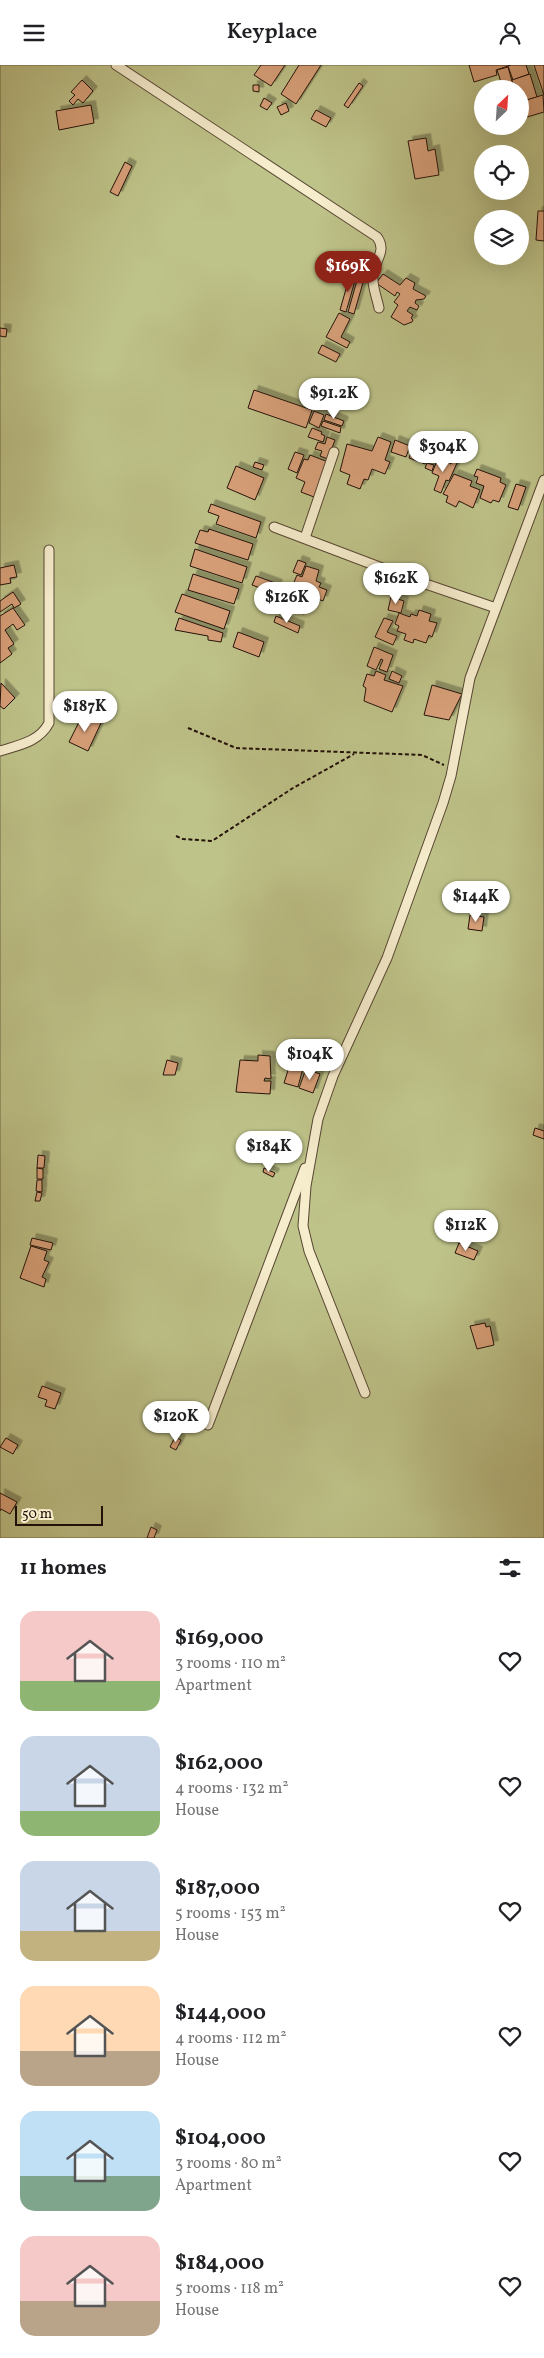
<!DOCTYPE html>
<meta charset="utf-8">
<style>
:root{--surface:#fff;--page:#f6f6f6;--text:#202124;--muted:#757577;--accent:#8f2418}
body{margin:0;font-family:Vollkorn,serif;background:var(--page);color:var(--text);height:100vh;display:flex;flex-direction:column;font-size:19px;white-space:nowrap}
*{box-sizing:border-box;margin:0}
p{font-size:16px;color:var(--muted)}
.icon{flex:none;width:28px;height:28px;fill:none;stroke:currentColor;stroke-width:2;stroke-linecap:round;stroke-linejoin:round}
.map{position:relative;height:1473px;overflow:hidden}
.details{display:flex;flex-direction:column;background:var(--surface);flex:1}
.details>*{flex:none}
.needle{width:32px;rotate:25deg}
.buttons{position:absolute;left:474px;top:15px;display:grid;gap:10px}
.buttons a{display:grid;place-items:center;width:55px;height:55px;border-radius:50%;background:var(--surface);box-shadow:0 5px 20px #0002;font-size:25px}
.scale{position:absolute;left:15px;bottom:12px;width:88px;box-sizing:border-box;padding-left:5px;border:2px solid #241109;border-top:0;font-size:14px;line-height:18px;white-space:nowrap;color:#241109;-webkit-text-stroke:4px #f6edcd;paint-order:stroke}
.price{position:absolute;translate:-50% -42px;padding:0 11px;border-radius:18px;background:#fff;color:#222;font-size:16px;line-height:32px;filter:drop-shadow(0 1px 2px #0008)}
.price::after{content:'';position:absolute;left:50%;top:30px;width:15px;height:11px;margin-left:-8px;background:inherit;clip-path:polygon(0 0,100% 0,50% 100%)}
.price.active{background:var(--accent);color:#fff}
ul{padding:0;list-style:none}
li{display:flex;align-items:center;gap:15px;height:125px;padding:0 20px}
li span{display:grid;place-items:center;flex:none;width:140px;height:100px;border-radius:15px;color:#555}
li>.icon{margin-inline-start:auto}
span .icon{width:60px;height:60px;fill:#fffc;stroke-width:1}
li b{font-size:21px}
h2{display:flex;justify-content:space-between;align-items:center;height:60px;padding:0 20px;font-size:21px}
header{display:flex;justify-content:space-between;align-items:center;height:65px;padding:0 20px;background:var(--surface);font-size:22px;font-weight:600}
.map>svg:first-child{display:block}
</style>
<header><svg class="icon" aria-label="menu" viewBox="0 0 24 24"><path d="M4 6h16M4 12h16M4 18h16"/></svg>Keyplace<svg class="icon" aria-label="person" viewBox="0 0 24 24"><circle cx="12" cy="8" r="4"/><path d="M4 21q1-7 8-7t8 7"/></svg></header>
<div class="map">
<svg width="544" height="1473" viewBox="0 0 544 1473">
<defs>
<filter id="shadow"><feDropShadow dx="4.5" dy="-4.5" stdDeviation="0" flood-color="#0004"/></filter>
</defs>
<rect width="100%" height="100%" fill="#f1e4b2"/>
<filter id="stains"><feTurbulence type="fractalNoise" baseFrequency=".004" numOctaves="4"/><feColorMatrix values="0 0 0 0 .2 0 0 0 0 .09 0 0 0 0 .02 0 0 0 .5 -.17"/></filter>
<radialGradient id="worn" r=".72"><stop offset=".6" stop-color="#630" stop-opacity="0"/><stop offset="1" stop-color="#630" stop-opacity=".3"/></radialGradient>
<path fill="#bec389" stroke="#716a49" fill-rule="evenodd" d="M0,0H544V1473H0ZM482,24H520V61H482ZM482,89H520V126H482ZM482,154H520V191H482Z"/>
<g fill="#d8a079" stroke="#241109" filter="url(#shadow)">
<polygon points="261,0 285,0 271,21 254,10"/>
<polygon points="299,0 321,0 296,39 281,29"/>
<polygon points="469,0 511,0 496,5 497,10 474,17"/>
<polygon points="511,0 526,0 529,9 513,15 508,1"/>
<polygon points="534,0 544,0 544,30"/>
<polygon points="508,2 513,20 503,23 497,5"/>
<polygon points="530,9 537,32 520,37 520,24 514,24 512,15"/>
<polygon points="82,15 93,26 83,38 78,34 73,40 69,36 75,30 71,27"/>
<polygon points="359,18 363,21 348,43 344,40"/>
<polygon points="253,20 259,20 259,27 253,26"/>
<polygon points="543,30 544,47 524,53 520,37"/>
<polygon points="264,33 272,38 267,45 260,41"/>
<polygon points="286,38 289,46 281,50 277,42"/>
<polygon points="91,40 94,58 59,65 56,46"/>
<polygon points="316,45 331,53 326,62 311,54"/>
<polygon points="426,73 428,86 435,84 439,110 415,114 408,76"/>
<polygon points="125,97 132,101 118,131 110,127"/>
<polygon points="538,146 544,146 544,176 536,175"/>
<polygon points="383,209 400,220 406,213 415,218 413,224 426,231 424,234 416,235 415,238 419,241 417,245 410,242 407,246 413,250 411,253 413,255 412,257 404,260 391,252 398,240 394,237 400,229 397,227 395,231 376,218"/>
<polygon points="350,210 356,212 346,247 340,245"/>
<polygon points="358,212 364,214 354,249 348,247"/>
<polygon points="339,248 350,254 341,272 350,277 347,283 326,272"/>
<polygon points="0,263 7,264 6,272 0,271"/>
<polygon points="322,280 340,289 336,297 318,288"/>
<polygon points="254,325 312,345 306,363 248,343"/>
<polygon points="314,346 324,350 319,363 309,358"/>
<polygon points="326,349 344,356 342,361 324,355"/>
<polygon points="323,356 341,362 340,368 321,361"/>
<polygon points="312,363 322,367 321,369 325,371 323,377 308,372"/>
<polygon points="327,372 335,375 328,394 320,391 322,386 315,384 318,377 325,379"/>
<polygon points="378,372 391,377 385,395 390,397 385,409 372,404 368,415 364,414 360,424 347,419 350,410 340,406 347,379 372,386"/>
<polygon points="395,375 410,381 406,392 391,387"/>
<polygon points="413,383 429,389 425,399 409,393"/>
<polygon points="295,387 304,390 297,408 288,404"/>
<polygon points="310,390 328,397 314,432 301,427 305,417 296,413 304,394 308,395"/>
<polygon points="439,391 451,399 452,396 457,398 449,416 446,415 441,428 434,425 439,411 432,408"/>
<polygon points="255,397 264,400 262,405 253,402"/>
<polygon points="427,398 434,400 432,406 425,403"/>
<polygon points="236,401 264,413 255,435 227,423"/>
<polygon points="477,404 501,413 500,417 506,420 499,437 493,435 491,438 480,433 484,421 476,418 478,412 474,411"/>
<polygon points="454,409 472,416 470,421 480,425 473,443 459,436 456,442 446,437 448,431 443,429"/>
<polygon points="516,419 526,422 518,445 508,442"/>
<polygon points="211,439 261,457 256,473 216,459 219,451 208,447"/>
<polygon points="209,464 253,479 248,495 195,478 200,465 208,467"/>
<polygon points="195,484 247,502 242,518 190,501"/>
<polygon points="298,495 306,498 301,510 293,507"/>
<polygon points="14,500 17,512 10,513 11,518 0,520 0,503"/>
<polygon points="306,501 319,505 316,516 321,518 319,522 327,525 323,536 315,533 312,543 306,542 304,549 287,544 289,535 287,534 297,510 302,512"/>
<polygon points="193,509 239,524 234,539 188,525"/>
<polygon points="256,511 278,519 274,528 252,520"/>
<polygon points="13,527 21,539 14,543 12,539 0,547 0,536"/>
<polygon points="182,529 230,546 224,564 175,547"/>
<polygon points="391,532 404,536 401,548 388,545"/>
<polygon points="13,543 25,560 17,565 13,559 5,565 14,579 8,583 12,589 0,598 0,551"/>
<polygon points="419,545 431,549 429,556 437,558 432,572 429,570 426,578 414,574 413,578 404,575 406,569 397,566 399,561 395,559 399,548 410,552 411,549 417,551"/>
<polygon points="276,551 300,561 298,568 274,557"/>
<polygon points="179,553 223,568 221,577 208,575 208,571 175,565"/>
<polygon points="384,553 393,556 387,567 397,571 393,580 375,572"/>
<polygon points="238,567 264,577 259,592 233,582"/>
<polygon points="374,582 393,590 387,607 379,604 383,595 381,594 376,605 367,601"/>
<polygon points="376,606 386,610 384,615 403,621 392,647 364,636 366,623 363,621 367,609 374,611"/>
<polygon points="392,606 402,611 399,618 389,614"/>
<polygon points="1,618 15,633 4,644 0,641"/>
<polygon points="432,620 462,629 449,655 424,650"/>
<polygon points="83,649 101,658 88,686 69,677"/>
<polygon points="470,850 484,852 482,866 468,864"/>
<polygon points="258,990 270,991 271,1014 265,1013 264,1016 271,1016 270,1029 236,1027 240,995 258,996"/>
<polygon points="167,995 178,998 175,1010 163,1010"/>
<polygon points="290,999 303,1003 298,1022 284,1018"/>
<polygon points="306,1004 320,1009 313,1028 299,1023"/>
<polygon points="535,1063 544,1066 544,1074 533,1070"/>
<polygon points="38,1090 45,1091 44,1103 37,1103"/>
<polygon points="37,1103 43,1104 43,1114 37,1114"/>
<polygon points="264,1103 275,1108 273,1112 263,1107"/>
<polygon points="37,1115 42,1115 42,1127 36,1126"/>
<polygon points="37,1127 42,1128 40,1136 35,1136"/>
<polygon points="32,1173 53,1178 51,1185 30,1180"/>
<polygon points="459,1178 478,1186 474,1195 455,1188"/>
<polygon points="31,1181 47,1186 44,1195 49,1197 42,1212 46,1214 44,1222 20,1213"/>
<polygon points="485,1258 486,1262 490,1261 494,1280 477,1284 470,1261"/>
<polygon points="42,1321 61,1328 55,1344 45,1341 47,1335 38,1332"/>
<polygon points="175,1372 181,1375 176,1385 170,1382"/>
<polygon points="6,1373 18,1380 13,1389 0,1382"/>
<polygon points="0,1428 17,1437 10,1449 1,1444 0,1446"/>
<polygon points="151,1462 157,1465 154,1473 147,1473"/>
</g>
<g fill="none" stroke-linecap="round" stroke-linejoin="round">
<g stroke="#574633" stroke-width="11">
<g id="street">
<path d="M116,0L377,172C388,187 373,196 373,212C372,221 377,233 379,243"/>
<polyline points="274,462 411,514 496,543"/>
<polyline points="305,473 334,387"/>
<path d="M0,686C19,680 39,677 49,658V485"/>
<polyline points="365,1328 309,1186 303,1161 306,1121 318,1054 333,1011 387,893 443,738 451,711 470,613 544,415"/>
<polyline points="208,1360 305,1103"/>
</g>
</g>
<g stroke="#241109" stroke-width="2" stroke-dasharray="4 2.5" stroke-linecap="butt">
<polyline points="188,663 236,683 422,690 444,700"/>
<polyline points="176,771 183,774 212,776 293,723 354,689"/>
</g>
<use href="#street" stroke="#f6edcd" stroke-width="9"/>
</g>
<rect width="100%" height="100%" filter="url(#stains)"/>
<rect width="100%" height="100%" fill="url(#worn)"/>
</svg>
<div class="buttons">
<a><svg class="needle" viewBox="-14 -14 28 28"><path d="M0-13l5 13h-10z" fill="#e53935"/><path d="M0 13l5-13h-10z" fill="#757577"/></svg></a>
<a><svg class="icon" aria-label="locate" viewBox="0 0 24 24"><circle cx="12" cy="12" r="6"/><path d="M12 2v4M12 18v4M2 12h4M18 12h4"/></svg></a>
<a><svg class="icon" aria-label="layers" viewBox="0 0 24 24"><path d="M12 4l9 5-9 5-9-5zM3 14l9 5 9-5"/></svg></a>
</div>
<div class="scale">50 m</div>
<b class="price active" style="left:348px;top:228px">$169K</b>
<b class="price" style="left:334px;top:355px">$91.2K</b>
<b class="price" style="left:443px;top:408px">$304K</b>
<b class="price" style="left:396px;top:540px">$162K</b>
<b class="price" style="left:287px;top:559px">$126K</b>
<b class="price" style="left:85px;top:668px">$187K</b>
<b class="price" style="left:476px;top:858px">$144K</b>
<b class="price" style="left:310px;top:1016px">$104K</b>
<b class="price" style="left:269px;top:1108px">$184K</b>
<b class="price" style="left:466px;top:1187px">$112K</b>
<b class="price" style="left:176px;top:1378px">$120K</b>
</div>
<section class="details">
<h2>11 homes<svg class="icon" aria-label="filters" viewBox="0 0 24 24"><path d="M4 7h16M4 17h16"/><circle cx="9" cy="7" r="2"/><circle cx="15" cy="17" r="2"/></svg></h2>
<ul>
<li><span style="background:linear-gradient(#f6c9c9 70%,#8fb573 0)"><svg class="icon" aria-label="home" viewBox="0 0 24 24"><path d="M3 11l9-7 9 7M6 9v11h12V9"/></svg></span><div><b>$169,000</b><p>3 rooms · 110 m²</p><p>Apartment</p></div><svg class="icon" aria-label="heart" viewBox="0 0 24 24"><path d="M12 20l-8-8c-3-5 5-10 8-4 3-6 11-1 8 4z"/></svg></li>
<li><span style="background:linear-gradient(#c9d6e8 75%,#8fb573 0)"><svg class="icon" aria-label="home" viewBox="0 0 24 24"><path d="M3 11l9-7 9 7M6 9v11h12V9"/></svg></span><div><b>$162,000</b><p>4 rooms · 132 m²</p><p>House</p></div><svg class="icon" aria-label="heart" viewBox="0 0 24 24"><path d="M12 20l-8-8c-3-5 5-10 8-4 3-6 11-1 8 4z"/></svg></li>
<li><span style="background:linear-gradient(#c9d6e8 70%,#c2b280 0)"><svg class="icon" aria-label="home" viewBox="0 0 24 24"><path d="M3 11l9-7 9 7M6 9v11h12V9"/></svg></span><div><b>$187,000</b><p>5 rooms · 153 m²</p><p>House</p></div><svg class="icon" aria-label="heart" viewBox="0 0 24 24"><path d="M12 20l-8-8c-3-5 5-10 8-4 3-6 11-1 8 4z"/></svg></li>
<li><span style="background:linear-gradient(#ffd9b3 65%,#b9a48a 0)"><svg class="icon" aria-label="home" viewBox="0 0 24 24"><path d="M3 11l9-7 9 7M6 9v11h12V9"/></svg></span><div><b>$144,000</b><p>4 rooms · 112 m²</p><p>House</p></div><svg class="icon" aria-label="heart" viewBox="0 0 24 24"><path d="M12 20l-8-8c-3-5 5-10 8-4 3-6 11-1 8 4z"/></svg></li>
<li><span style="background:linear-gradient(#bfe0f5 65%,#7fa58c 0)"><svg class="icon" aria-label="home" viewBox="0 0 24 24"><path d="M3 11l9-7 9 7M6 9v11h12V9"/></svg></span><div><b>$104,000</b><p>3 rooms · 80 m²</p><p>Apartment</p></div><svg class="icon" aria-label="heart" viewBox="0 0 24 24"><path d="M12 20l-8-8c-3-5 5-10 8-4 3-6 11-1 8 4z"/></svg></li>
<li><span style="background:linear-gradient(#f6c9c9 65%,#b9a48a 0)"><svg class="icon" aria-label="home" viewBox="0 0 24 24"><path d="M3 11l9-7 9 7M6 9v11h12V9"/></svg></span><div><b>$184,000</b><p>5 rooms · 118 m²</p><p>House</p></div><svg class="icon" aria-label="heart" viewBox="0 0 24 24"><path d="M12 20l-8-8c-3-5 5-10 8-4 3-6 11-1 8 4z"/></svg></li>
</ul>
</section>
